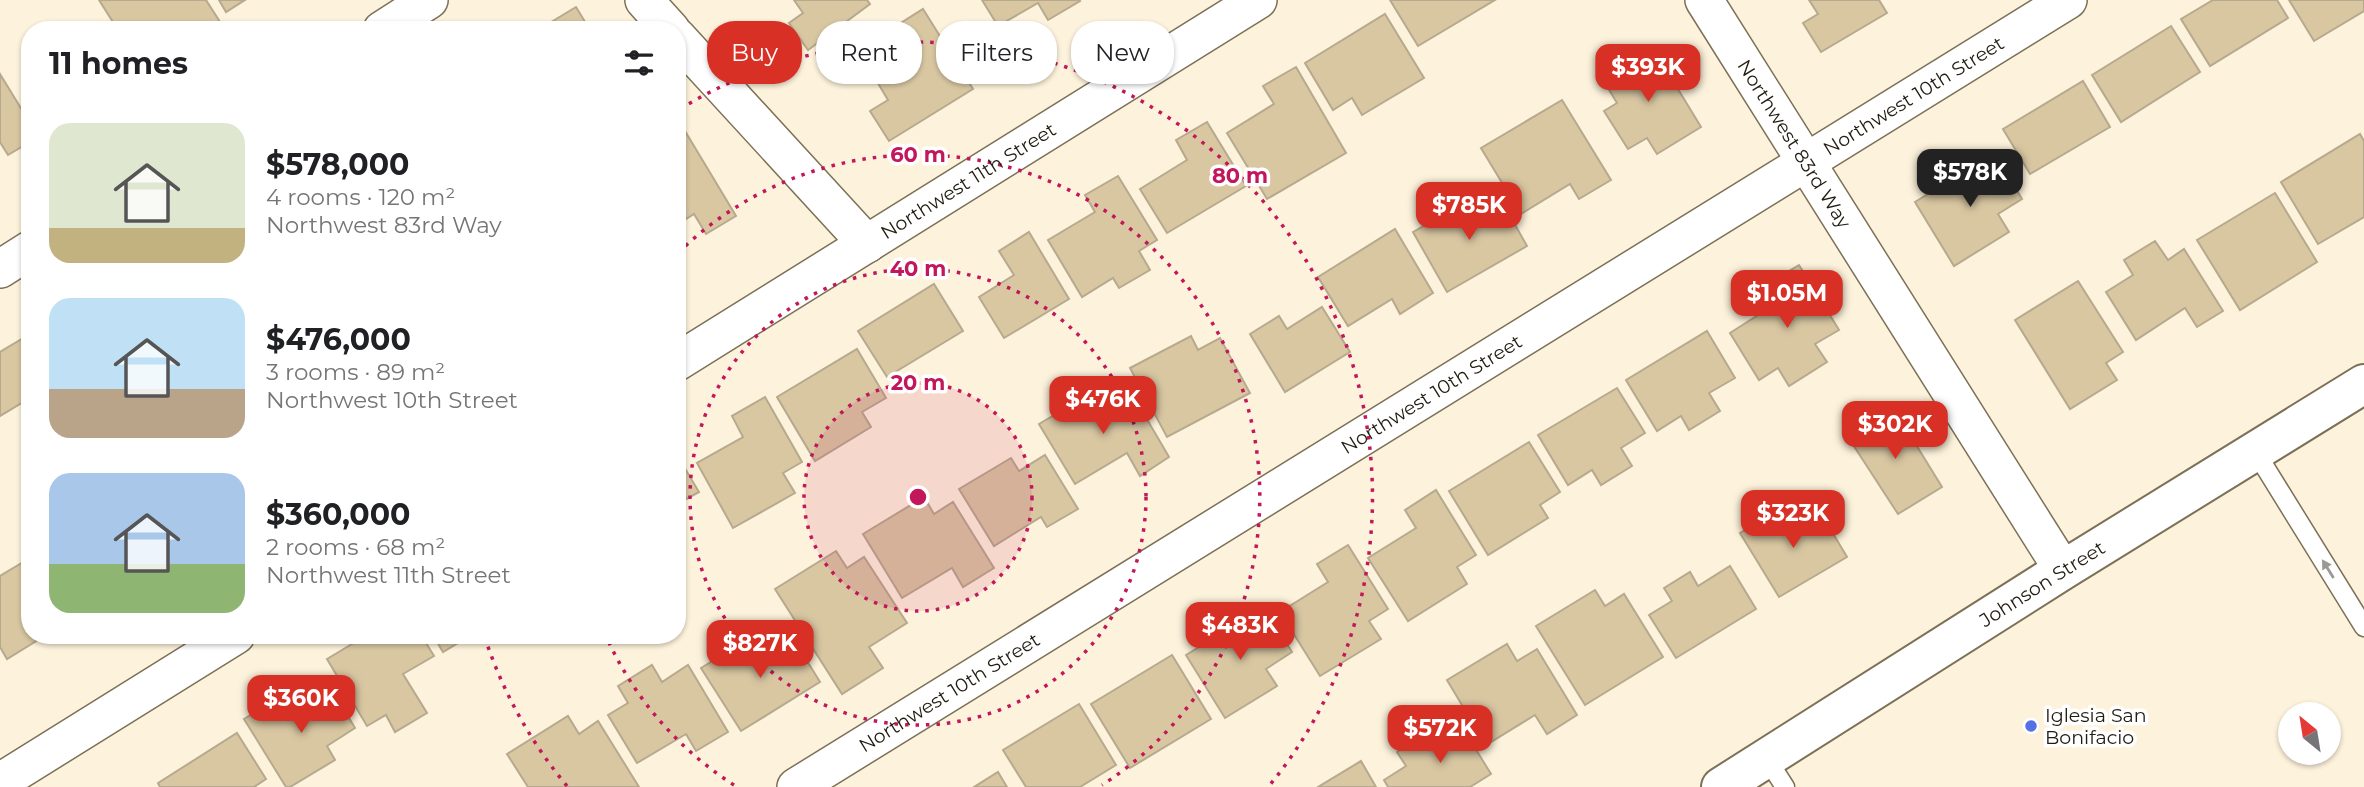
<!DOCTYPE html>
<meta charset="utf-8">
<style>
:root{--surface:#fff;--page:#f6f6f6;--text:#202124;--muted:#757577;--accent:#d93025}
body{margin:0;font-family:Montserrat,sans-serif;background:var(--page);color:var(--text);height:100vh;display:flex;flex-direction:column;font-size:26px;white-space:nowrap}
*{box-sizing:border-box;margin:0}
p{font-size:23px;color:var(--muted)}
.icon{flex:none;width:38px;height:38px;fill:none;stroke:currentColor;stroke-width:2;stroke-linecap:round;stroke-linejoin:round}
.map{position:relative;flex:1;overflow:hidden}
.panel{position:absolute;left:21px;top:21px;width:665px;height:623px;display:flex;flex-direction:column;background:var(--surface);border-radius:28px;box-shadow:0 2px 5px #0004}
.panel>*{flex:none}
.banner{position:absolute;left:707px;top:21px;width:665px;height:63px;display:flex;gap:14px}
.needle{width:46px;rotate:330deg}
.tools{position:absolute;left:2278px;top:702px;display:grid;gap:14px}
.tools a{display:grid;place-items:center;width:63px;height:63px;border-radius:50%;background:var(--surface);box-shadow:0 2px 5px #0004;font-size:35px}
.price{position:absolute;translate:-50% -60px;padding:0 16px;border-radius:14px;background:var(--accent);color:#fff;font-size:23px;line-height:46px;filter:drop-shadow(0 2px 4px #0008)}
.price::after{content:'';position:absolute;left:50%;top:42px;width:21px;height:16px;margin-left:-10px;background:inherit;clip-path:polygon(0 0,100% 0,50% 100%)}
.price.on{background:#222;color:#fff}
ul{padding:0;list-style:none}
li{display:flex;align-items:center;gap:21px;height:175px;padding:0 28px}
li span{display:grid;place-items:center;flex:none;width:196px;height:140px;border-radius:21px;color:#555}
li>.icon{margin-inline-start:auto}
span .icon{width:84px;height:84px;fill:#fffc;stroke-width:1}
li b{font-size:30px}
h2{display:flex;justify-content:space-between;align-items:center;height:84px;padding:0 28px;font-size:30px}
.tag{padding:0 24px;border-radius:28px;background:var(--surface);box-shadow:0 2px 5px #0004;font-size:24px;line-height:63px}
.tag.on{background:var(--accent);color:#fff}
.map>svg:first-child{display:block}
</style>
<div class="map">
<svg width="2364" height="787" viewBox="0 0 2364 787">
<rect width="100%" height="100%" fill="#fdf2db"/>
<g fill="#d9c7a2" stroke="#b6a98e" stroke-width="2">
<polygon points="99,0 206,0 222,25 215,30 118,30"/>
<polygon points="219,0 245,0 226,12"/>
<polygon points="794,0 867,0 870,4 808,50 789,23 803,13"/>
<polygon points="982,0 1079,0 1080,1 1048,20 1038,3 998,26"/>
<polygon points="1390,0 1495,0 1418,46"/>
<polygon points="1809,0 1879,0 1887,13 1821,52 1803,23 1818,14"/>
<polygon points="2213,0 2277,0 2288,18 2210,66 2181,19"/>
<polygon points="2289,0 2364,0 2364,11 2314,41"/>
<polygon points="576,7 590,30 538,30"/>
<polygon points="923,9 973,89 889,141 870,111 888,100 858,50"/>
<polygon points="1385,14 1424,78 1362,115 1352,98 1333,110 1305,63"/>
<polygon points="2171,26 2200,72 2121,122 2092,75"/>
<polygon points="1653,48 1701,127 1657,154 1647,138 1628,149 1604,111 1617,103 1602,78"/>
<polygon points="1296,67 1346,153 1267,199 1227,133 1274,104 1263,86"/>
<polygon points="0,74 30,123 30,142 8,155 0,142"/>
<polygon points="2083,81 2110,127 2030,174 2003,129"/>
<polygon points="1562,100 1611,180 1579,199 1570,184 1521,214 1481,148"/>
<polygon points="1207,122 1246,186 1167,233 1140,189 1187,160 1176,140"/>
<polygon points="685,131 736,216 706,234 694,214 677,225 677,136"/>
<polygon points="2360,134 2364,141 2364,217 2318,244 2281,182"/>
<polygon points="1994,153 2022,199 1998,214 2009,232 1954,266 1915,202"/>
<polygon points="1118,176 1157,240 1139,251 1150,270 1119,288 1113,278 1082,297 1048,240 1095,212 1085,195"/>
<polygon points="2275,193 2317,262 2240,310 2197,240"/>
<polygon points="1500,198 1527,246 1447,292 1413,232 1460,205 1466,217"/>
<polygon points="1395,229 1433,293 1400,314 1392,299 1348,326 1318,277"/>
<polygon points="1029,232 1069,299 1004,338 979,297 1014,275 999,251"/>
<polygon points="2155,241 2168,260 2184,249 2223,311 2197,327 2185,308 2136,340 2106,292 2133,275 2124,260"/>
<polygon points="1799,265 1839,330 1815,344 1827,362 1789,386 1778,368 1759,380 1730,333 1777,303 1766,285"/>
<polygon points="2078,281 2123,352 2106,363 2117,380 2070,409 2015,320"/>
<polygon points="934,284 963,331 887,377 858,331"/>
<polygon points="1322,307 1350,352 1285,392 1250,334 1279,316 1287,329"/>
<polygon points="1707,331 1735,378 1709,393 1720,411 1689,430 1681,416 1657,431 1626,380"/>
<polygon points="30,334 30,398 0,416 0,352"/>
<polygon points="1191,336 1198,350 1220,338 1250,393 1167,437 1130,368"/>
<polygon points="857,349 886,398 862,412 871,427 815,461 777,397"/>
<polygon points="1617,388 1645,433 1621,448 1632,466 1601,485 1592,470 1568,485 1538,435"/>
<polygon points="1095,391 1104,408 1131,392 1169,457 1140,476 1127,453 1075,484 1039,424"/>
<polygon points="765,397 802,462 783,473 795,493 733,528 697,463 743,437 732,416"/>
<polygon points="1894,409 1942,487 1898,514 1848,437"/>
<polygon points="1529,442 1560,492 1540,505 1548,518 1488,555 1449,491"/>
<polygon points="677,455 699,492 677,504"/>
<polygon points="1045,455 1078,509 1047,527 1041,517 994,546 959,489 1011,458 1019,471"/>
<polygon points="1436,490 1476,555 1457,567 1467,584 1408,621 1368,558 1416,528 1405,510"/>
<polygon points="924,497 934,514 953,502 994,568 963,587 952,568 902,598 863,534"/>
<polygon points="1777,510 1788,528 1819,510 1847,557 1779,597 1740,533"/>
<polygon points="1348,545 1388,609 1369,621 1381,639 1320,676 1280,612 1328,582 1317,564"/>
<polygon points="836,551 847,568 864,557 907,623 869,647 883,668 842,694 775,589"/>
<polygon points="30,558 30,635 46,635 7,659 0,647 0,576"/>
<polygon points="1730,566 1756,609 1676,658 1649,615 1672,601 1664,588 1690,572 1698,586"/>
<polygon points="1595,590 1605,606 1624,594 1663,657 1585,705 1536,626"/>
<polygon points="1264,607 1292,652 1266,669 1277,686 1225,718 1186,655"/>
<polygon points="367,635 421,635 434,656 403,674 427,713 395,732 386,715 367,726 327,659"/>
<polygon points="433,635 471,635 443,652"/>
<polygon points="791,635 820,682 741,731 701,668 742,643 748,652 755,647 760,655"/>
<polygon points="1507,644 1517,661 1537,649 1577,715 1547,734 1535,715 1486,745 1447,680"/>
<polygon points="1172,655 1211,719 1130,768 1091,704"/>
<polygon points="652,665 662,682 688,665 728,732 696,751 686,734 637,763 608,715 628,703 618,686"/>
<polygon points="329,685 355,728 327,746 335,760 290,787 286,787 244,719 265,706 273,719"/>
<polygon points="1079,704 1116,765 1080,787 1026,787 1003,750"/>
<polygon points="568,716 579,734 598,721 639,787 528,787 507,754"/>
<polygon points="1464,730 1491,774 1470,787 1388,787 1384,780 1406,766 1397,752 1423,736 1431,750"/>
<polygon points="237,733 266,779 254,787 160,787 158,783"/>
<polygon points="1361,761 1376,787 1318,787"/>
<polygon points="998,772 1007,787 974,787"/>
</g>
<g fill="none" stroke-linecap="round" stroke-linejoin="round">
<g stroke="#7c7056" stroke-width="21">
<g id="service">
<polyline points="2255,451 2364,627"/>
<polyline points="1767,759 1785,787"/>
</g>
</g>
<g stroke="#7c7056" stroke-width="40">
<g id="minor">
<polyline points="644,0 671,30"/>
<path id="s1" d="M1704,0L2063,570"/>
<polyline points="382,30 429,0"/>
<polyline points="677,37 867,244"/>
<polyline points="0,269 30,250"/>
<path id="s2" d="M677,362L1258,0"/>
<polyline points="0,782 236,635"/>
<path id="s3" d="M796,787L2068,0"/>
</g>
</g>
<g stroke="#7c7056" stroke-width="42">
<g id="tertiary">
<path id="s4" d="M1721,787L2063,570L2364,384"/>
</g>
</g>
<use href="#service" stroke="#fff" stroke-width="18"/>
<use href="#minor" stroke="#fff" stroke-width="37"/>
<use href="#tertiary" stroke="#fff" stroke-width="38"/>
</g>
<defs><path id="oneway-solid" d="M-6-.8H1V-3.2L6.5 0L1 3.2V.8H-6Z" transform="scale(1.75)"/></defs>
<use fill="#9b9994" href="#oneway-solid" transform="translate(2328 569) rotate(-122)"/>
<circle cx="918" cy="497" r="114" fill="#c2185b" fill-opacity=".12"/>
<g fill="none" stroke="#c2185b" stroke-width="3.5" stroke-dasharray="3.5 7">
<circle cx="918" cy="497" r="114"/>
<circle cx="918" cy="497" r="228"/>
<path d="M734 785A342 342 0 0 1 606 636M678 253A342 342 0 1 1 1102 785"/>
<path d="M567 786A455 455 0 0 1 485 638M680 109A455 455 0 0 1 1269 786"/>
</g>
<circle fill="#5670e5" stroke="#fff" stroke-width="2.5" cx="2031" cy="726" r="7"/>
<g text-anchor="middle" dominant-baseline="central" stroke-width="7" stroke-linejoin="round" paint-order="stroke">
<g font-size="19" fill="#201c11" stroke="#fff">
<text stroke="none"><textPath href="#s3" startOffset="1314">Northwest 10th Street</textPath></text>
<text stroke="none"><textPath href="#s1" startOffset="170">Northwest 83rd Way</textPath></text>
<text stroke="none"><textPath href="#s2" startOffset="343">Northwest 11th Street</textPath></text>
<text stroke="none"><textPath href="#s3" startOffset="747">Northwest 10th Street</textPath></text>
<text stroke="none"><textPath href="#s4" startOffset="380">Johnson Street</textPath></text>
<text stroke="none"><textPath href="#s3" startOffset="180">Northwest 10th Street</textPath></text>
</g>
<g font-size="19" fill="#201c11" stroke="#fff" text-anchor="start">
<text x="2045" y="715">Iglesia San<tspan x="2045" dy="22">Bonifacio</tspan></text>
</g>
</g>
<circle cx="918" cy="497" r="10" fill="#c2185b" stroke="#fff" stroke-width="3.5"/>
<g font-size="21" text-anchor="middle" font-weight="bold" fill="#c2185b" stroke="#fff" stroke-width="7" stroke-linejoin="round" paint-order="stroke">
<text x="918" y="162">60 m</text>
<text x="1240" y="183">80 m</text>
<text x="918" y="276">40 m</text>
<text x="918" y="390">20 m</text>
</g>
</svg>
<div class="tools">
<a><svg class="needle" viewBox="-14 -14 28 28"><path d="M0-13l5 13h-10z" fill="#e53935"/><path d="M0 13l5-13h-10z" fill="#757577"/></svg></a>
</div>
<b class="price" style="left:1648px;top:104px">$393K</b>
<b class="price on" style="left:1970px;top:209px">$578K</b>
<b class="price" style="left:1469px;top:242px">$785K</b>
<b class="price" style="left:1787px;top:330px">$1.05M</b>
<b class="price" style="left:1103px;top:436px">$476K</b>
<b class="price" style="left:1895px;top:461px">$302K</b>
<b class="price" style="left:1793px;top:550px">$323K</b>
<b class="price" style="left:1240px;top:662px">$483K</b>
<b class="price" style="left:760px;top:680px">$827K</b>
<b class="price" style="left:301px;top:735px">$360K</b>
<b class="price" style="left:1440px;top:765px">$572K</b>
<div class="banner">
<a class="tag on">Buy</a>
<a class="tag">Rent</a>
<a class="tag">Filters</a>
<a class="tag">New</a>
</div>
<section class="panel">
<h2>11 homes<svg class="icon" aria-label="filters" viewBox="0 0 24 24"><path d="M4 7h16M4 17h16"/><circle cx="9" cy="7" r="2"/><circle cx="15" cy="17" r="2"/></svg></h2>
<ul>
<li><span style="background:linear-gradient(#dfe7d0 75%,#c2b280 0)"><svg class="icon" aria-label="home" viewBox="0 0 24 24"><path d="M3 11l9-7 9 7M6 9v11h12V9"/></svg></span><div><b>$578,000</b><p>4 rooms · 120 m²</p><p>Northwest 83rd Way</p></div></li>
<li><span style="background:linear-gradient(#bfe0f5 65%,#b9a48a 0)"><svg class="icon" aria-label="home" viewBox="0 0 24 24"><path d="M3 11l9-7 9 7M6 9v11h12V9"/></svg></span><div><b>$476,000</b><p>3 rooms · 89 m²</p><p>Northwest 10th Street</p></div></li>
<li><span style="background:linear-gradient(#a9c7e8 65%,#8fb573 0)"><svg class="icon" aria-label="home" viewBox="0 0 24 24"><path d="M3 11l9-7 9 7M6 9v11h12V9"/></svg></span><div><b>$360,000</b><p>2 rooms · 68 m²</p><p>Northwest 11th Street</p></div></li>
</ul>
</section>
</div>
